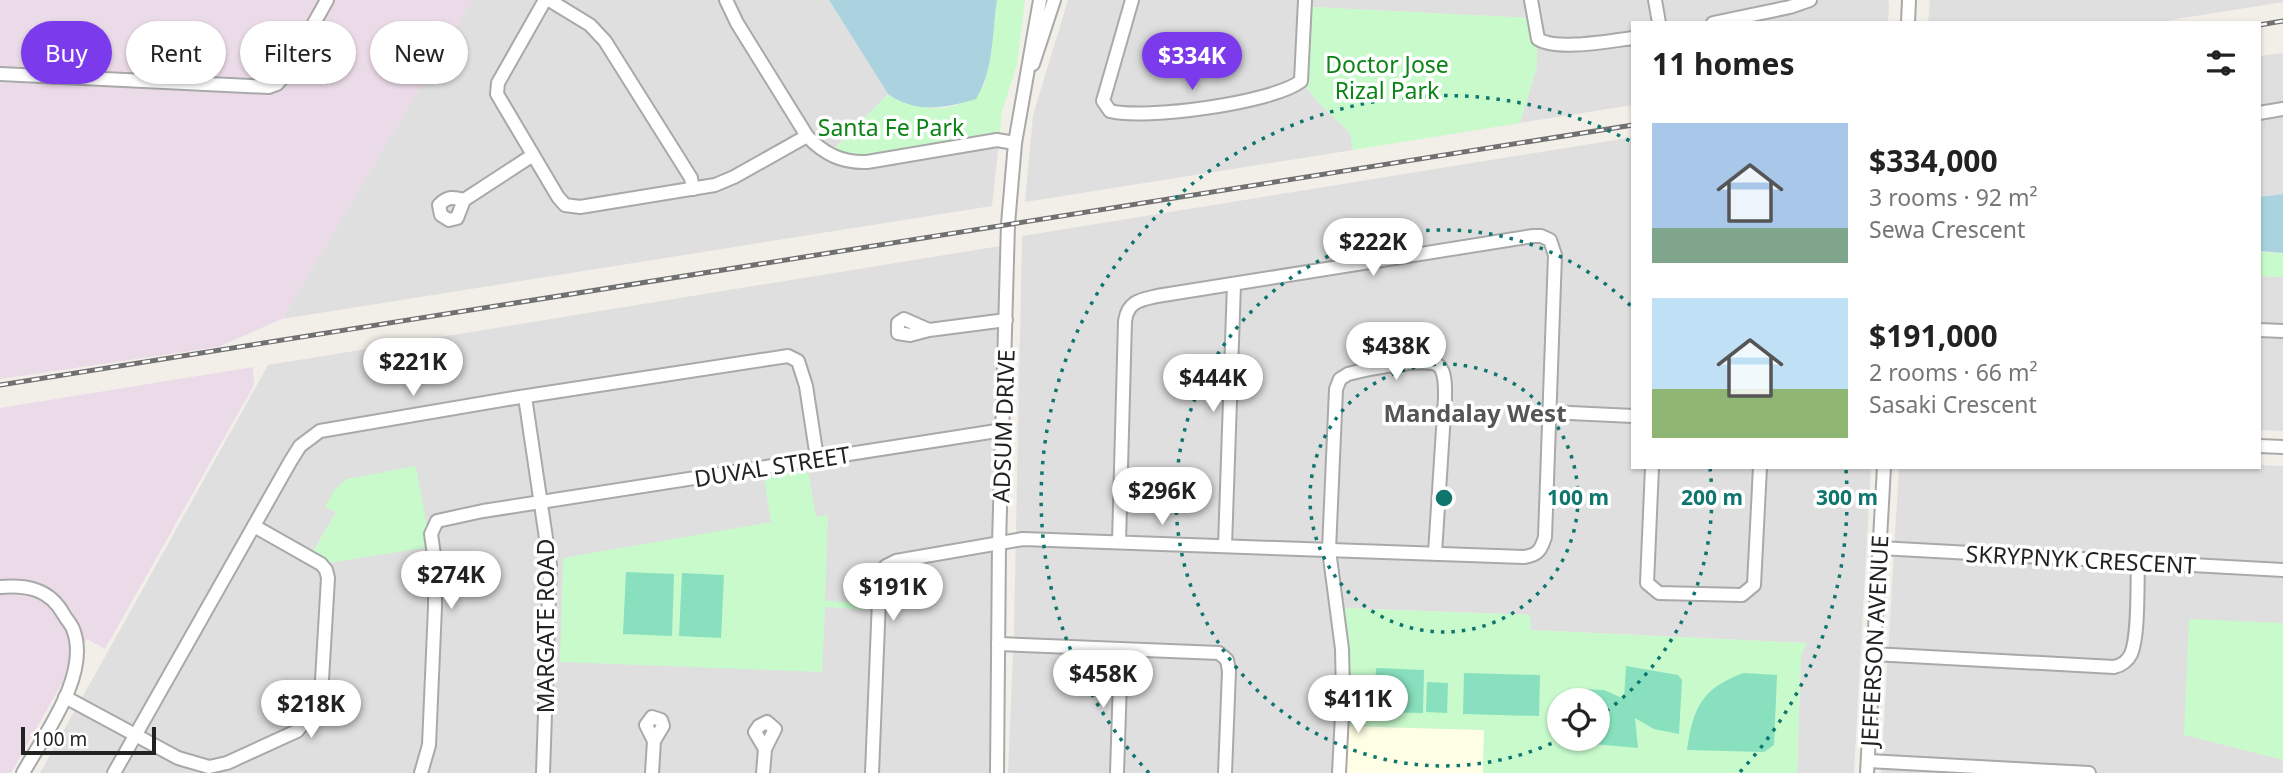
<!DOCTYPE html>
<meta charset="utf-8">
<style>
:root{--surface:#fff;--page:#f6f6f6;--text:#222;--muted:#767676;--accent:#7c3aed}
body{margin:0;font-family:"Noto Sans",sans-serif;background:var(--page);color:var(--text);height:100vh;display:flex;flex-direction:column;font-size:26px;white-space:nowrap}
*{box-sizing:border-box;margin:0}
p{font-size:23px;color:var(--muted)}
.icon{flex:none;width:38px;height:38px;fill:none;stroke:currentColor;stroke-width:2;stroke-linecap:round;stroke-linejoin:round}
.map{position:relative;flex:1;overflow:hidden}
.side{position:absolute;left:1631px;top:21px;width:630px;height:448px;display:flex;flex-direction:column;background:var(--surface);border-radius:0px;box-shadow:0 2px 5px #0004}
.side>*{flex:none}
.top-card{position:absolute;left:21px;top:21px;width:665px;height:63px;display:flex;gap:14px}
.tools{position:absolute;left:1547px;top:688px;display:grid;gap:14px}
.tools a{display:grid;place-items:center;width:63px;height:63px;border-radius:50%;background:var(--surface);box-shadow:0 2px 5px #0004;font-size:35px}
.scale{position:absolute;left:21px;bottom:18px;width:135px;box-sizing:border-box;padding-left:7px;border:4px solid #222;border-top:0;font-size:19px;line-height:24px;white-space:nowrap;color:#222;-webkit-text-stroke:5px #fff;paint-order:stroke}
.price{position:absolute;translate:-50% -60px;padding:0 16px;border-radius:24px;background:#fff;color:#222;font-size:23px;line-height:46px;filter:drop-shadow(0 2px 4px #0008)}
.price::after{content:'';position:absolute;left:50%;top:42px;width:21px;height:16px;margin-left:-10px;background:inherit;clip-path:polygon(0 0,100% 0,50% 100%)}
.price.active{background:var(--accent);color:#fff}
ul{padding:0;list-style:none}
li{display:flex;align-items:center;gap:21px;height:175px;padding:0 21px}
li span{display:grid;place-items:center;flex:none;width:196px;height:140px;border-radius:0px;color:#555}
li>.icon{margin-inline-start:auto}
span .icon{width:84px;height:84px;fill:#fffc;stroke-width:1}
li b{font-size:30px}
h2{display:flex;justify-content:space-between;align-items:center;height:84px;padding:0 21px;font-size:30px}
.pill{padding:0 24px;border-radius:32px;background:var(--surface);box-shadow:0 2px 5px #0004;font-size:24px;line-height:63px}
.pill.active{background:var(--accent);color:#fff}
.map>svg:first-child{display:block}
</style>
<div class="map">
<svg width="2283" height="773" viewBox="0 0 2283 773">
<rect width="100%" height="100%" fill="#f2efe9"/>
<g fill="#e0dfdf" fill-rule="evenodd">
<polygon points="472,0 829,0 888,94 833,150 875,155 1000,133 992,206 282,319"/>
<polygon points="1068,0 1888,0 1889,4 1888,23 1633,23 1633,105 1520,123 1537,65 1529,18 1311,7 1307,76 1304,84 1317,101 1350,133 1353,150 1025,202 1033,115"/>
<polygon points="1930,0 2283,0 2283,2 2152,23 1928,23"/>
<polygon points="2283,53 2283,194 2259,197 2259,56"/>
<polygon points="1633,137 1633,467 1871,467 1854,773 1797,773 1801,655 1806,643 1530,630 1530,615 1343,608 1345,773 1008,773 1014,630 1022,236"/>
<path d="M1000,246L1001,348L990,670V773H40L268,365ZM325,507L421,508L427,527L312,553L336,512Z"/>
<polygon points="2259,276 2283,277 2283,431 2259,430"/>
<polygon points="2259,465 2283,466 2283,773 1881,773 1899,467 2259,467"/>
</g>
<g fill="#ebdbe8">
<polygon points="0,0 472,0 282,319 218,347 0,379"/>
<polygon points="253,367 254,385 105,649 87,639 11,773 0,773 0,408"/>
</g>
<polygon fill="#ffffe5" points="1346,726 1484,730 1483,773 1345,773"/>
<g fill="#c8facc" fill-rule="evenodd">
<path d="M997,0H1025L1017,64L1002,111L1000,133L875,155L853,156L833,151L888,94C906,107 935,112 957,105C966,101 976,91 984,86L991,52Z"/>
<polygon points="1311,7 1529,18 1537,44 1537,66 1520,123 1353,150 1350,133 1317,101 1304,84 1307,76"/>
<polygon points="2259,252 2283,253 2283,277 2259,276"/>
<polygon points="807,465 816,517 828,515 825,601 870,603 870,610 825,607 822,672 560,662 563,558 771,522 763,472"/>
<polygon points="416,466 427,527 425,548 327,563 312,554 336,512 325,507 334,490 347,479"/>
<path d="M1343,608L1530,615L1531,630L1807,643L1801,655L1797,773H1483L1484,730L1346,726ZM1559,700H1598V738H1559Z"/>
<polygon points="2189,619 2283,623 2283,760 2184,735"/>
</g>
<g fill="#88e0be">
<polygon points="626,572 674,574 672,636 623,634"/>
<polygon points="682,573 724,575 721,638 679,636"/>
<polygon points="1626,666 1678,675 1682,680 1679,734 1654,729 1635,718 1638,748 1593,744 1589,739 1598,738 1598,700 1586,700 1585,689 1604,690 1624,699"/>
<polygon points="1376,668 1424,670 1423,713 1374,712"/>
<polygon points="1464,673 1540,675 1539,716 1463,714"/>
<path d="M1744,673L1777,675L1774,745L1764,752L1687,750C1693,707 1702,688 1744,673Z"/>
<polygon points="1427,682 1448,683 1447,713 1426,712"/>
</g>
<g fill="#aad3df">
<path d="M829,0H997C992,33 994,70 976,99C945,108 916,114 888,94Z"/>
<polygon points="2283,194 2283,253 2259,251 2259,197"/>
</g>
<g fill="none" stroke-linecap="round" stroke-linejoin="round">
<g stroke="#a9a9a9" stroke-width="16">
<g id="minor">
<polyline points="545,0 498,83 497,94 558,197 565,205 580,207 715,185 734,177 807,136"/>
<polyline points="549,0 590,25 605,41 691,178 693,189"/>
<path d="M726,0L737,23L807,136C824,154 842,163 867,162L997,140L1015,143"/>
<path d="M1132,0L1103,101L1110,111C1145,120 1273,103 1301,81L1305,0"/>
<path d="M1531,0L1538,39C1557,51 1609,41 1633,38"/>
<polyline points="1655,0 1659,23"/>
<polyline points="1713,23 1790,7 1810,0"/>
<polyline points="1908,23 1909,0"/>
<polyline points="1033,64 1054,0"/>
<polyline points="0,74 269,87 277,84 285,75 327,0"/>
<polyline points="2259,113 2283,109"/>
<path d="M464,200C453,197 448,196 439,205L441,215L449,220L457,218L464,200L533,155"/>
<polyline points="929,330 904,319 898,323 898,333 910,335 929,330 1006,320"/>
<polyline points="2259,330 2283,331"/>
<polyline points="525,397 550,565 543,773"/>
<polyline points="1549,412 1633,416"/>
<polyline points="2259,446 2283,447"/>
<polyline points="1652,467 1647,583 1659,593 1742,595 1754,585 1760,467"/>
<polyline points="1225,546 1234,284"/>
<polyline points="1880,548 2283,570"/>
<path d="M0,587C28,585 50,589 64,615C67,620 71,624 73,629C91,674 44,735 23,773"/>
<polyline points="998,644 1219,653 1227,660 1229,671 1225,773"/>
<path d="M1873,654L2114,667C2122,665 2127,662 2131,654C2139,636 2137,584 2138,562"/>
<polyline points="65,697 178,758 209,767 227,763 297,731 309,717 321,697 328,578 326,570 321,564 254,526"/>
<polyline points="1868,761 2089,773"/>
<polyline points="114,773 290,462 300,446 320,431 514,398 788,356 798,361 806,386 817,458"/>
<polyline points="421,773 429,745 435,607 435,562 431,534 437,521 483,511 1003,430"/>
<polyline points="652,773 654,741 646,725 652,717 661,720 663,726 654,741"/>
<polyline points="763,773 765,749 775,729 767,722 759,726 755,732 765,749"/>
<path d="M872,773L880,575L886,566L896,561L1023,539L1524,557C1538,555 1541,550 1545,537L1555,255L1550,240L1541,236H1533L1157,296C1140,300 1128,301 1125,321L1119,542"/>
<polyline points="997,773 999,544 1008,224 1015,143 1040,0"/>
<polyline points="1117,773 1121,649"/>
<path d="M1339,773L1343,695L1342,649L1329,550L1336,389L1340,379L1348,374C1363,370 1428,356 1439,366C1446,373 1445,388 1445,398L1435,553"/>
<polyline points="1867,773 1884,467"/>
</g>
</g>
<use href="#minor" stroke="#fff" stroke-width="12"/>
<g stroke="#707070" stroke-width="5">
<g id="rail">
<polyline points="2259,25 2283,21"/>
<polyline points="0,385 1633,125"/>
</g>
</g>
<use href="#rail" stroke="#fff" stroke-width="2.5" stroke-dasharray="8" stroke-linecap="butt"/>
</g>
<g fill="none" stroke="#0f766e" stroke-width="3.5" stroke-dasharray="3.5 7">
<circle cx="1444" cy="498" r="134"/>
<path d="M1561 739A268 268 0 1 1 1632 307M1710 468A268 268 0 0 1 1600 716"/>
<path d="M1149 773A403 403 0 0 1 1630 141M1846 470A403 403 0 0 1 1739 773"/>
</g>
<g text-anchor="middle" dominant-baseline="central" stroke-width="7" stroke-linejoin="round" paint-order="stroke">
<g font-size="23" fill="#0c8416" stroke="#fff">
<text x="1387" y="64">Doctor Jose<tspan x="1387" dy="26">Rizal Park</tspan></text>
<text x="891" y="127">Santa Fe Park</text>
</g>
<g font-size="23" fill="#222" stroke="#fff">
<text transform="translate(1003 426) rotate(-88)">ADSUM DRIVE</text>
<text transform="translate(772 466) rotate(-9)">DUVAL STREET</text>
<text transform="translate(2081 559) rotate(3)">SKRYPNYK CRESCENT</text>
<text transform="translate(545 626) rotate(-90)">MARGATE ROAD</text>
<text transform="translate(1874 641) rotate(-87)">JEFFERSON AVENUE</text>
</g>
<g font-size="24" font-weight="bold" fill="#555" stroke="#fff">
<text x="1475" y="412">Mandalay West</text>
</g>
</g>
<circle cx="1444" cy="498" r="10" fill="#0f766e" stroke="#fff" stroke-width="3.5"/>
<g font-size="21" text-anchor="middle" font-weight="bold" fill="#0f766e" stroke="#fff" stroke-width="7" stroke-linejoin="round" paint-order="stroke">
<text x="1578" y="505">100 m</text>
<text x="1712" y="505">200 m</text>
<text x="1847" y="505">300 m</text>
</g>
</svg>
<div class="tools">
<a><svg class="icon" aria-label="locate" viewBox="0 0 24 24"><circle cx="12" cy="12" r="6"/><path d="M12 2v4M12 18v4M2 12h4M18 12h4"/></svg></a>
</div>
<div class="scale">100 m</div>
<b class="price active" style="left:1192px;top:92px">$334K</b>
<b class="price" style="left:1373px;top:278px">$222K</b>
<b class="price" style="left:1396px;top:382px">$438K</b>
<b class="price" style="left:413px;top:398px">$221K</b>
<b class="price" style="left:1213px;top:414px">$444K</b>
<b class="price" style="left:1162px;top:527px">$296K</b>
<b class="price" style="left:451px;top:611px">$274K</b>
<b class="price" style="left:893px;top:623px">$191K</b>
<b class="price" style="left:1103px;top:710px">$458K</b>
<b class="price" style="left:1358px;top:735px">$411K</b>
<b class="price" style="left:311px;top:740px">$218K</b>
<div class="top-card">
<a class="pill active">Buy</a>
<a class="pill">Rent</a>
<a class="pill">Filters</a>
<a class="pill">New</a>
</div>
<section class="side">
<h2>11 homes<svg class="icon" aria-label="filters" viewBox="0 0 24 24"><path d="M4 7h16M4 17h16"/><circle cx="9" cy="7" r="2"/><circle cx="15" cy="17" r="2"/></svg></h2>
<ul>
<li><span style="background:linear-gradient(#a9c7e8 75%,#7fa58c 0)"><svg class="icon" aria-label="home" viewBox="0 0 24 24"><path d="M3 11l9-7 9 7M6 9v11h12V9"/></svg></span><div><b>$334,000</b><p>3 rooms · 92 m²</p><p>Sewa Crescent</p></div></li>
<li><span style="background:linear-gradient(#bfe0f5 65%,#8fb573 0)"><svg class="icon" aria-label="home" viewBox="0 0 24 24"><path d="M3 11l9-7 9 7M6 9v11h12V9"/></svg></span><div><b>$191,000</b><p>2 rooms · 66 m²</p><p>Sasaki Crescent</p></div></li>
</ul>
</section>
</div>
